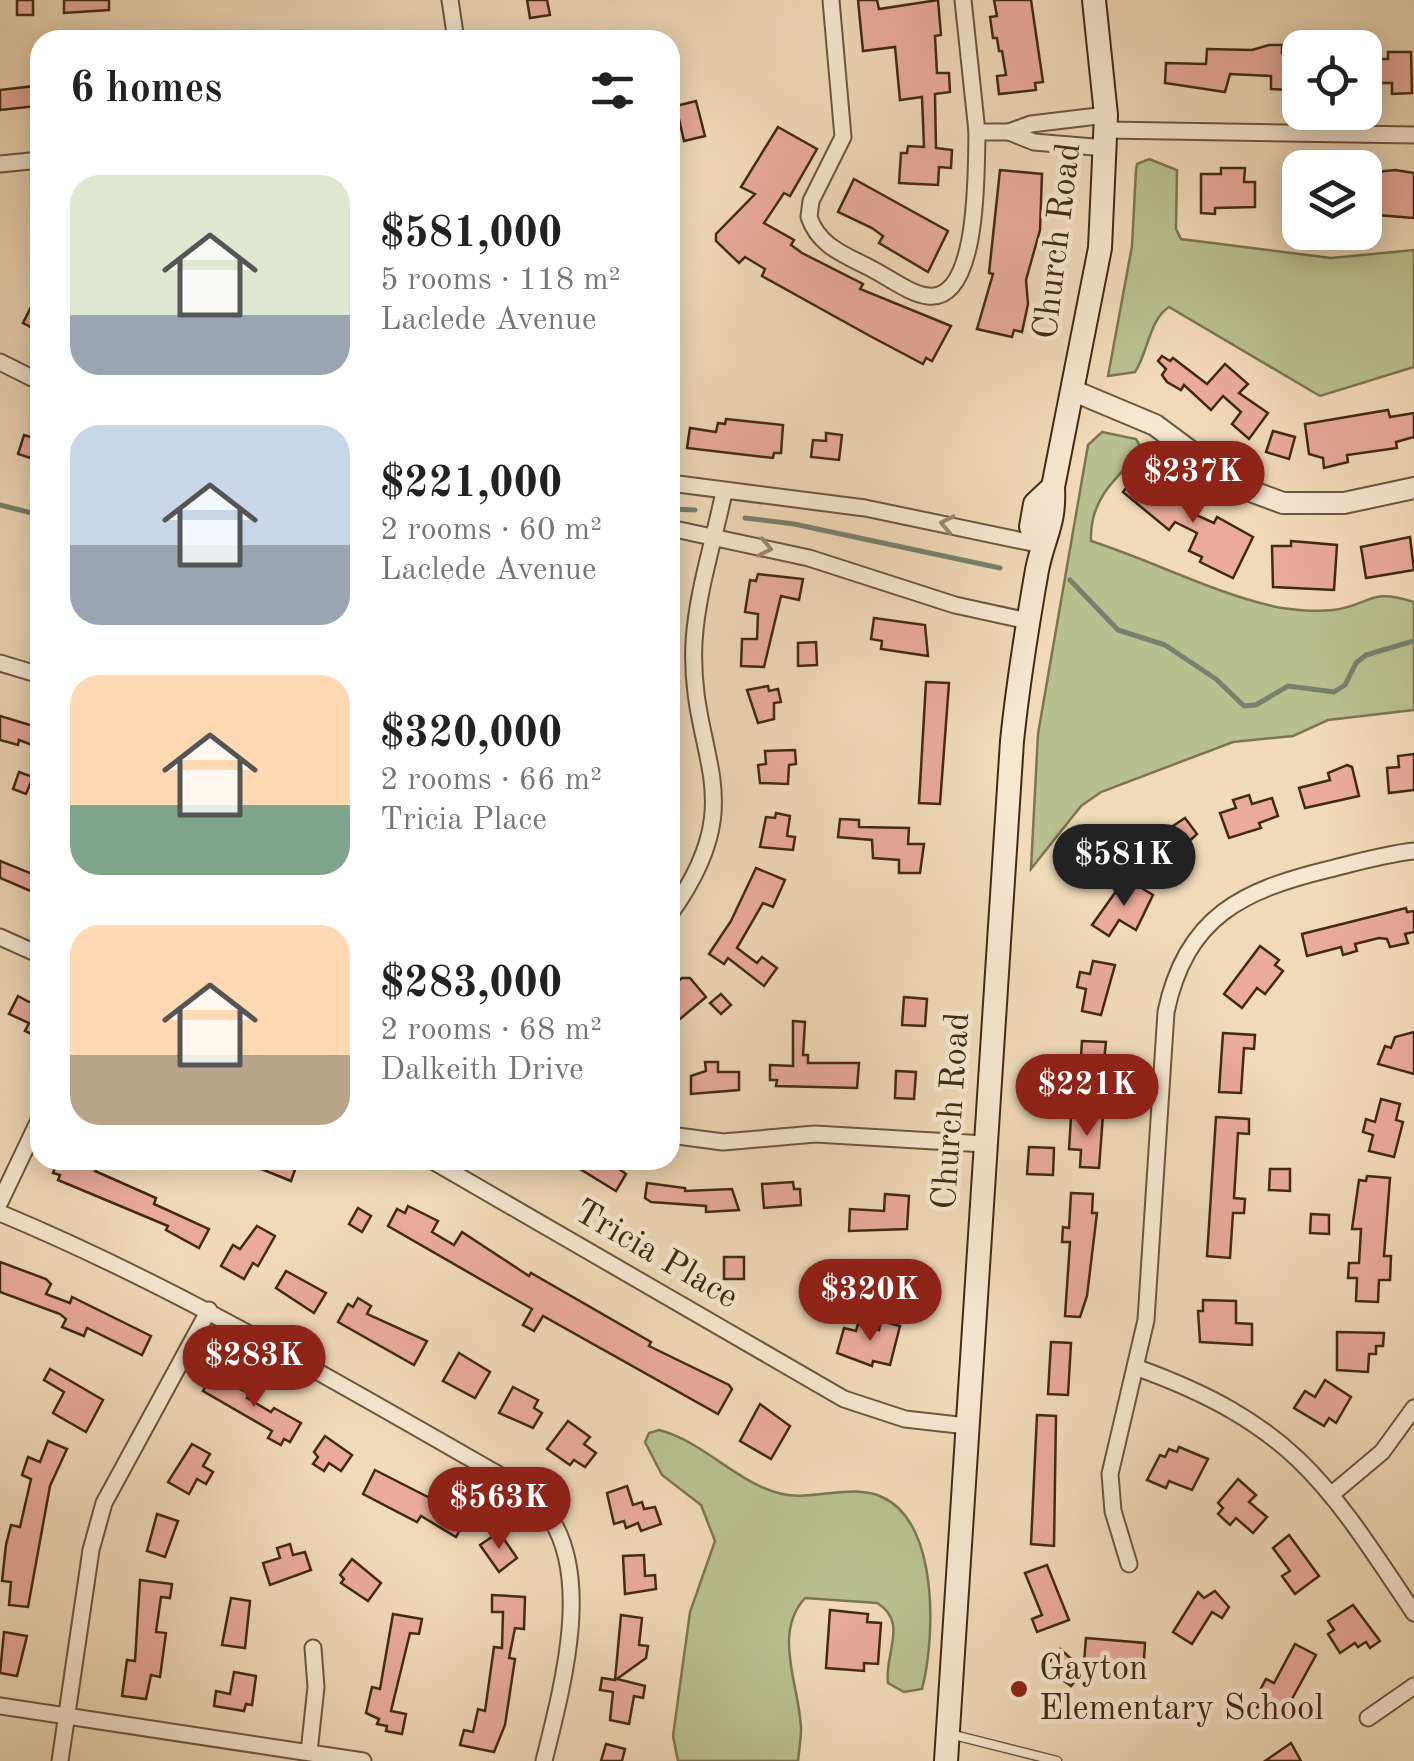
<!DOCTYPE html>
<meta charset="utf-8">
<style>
:root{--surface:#fff;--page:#f6f6f6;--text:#222;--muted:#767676;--accent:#8f2418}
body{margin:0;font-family:"Old Standard TT",serif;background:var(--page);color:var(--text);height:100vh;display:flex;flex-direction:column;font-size:38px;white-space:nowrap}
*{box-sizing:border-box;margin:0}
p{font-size:32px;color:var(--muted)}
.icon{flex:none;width:55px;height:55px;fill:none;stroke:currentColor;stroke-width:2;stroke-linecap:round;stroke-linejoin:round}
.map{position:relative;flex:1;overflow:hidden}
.sheet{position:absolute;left:30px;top:30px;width:650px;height:1140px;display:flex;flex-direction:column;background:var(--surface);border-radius:30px;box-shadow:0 5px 25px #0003}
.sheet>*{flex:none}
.fabs{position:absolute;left:1282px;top:30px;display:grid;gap:20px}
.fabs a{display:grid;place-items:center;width:100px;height:100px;border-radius:20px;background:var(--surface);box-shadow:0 5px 25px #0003;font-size:50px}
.price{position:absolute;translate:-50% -85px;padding:0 22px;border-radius:35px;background:var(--accent);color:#fff;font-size:32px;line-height:65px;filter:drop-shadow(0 2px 5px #0008)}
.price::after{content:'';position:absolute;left:50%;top:60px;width:30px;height:22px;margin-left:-15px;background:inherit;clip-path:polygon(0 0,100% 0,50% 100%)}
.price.current{background:#222;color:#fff}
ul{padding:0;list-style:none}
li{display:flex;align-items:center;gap:30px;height:250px;padding:0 40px}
li span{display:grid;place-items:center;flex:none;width:280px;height:200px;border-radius:30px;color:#555}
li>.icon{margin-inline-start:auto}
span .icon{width:120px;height:120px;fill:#fffc;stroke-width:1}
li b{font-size:42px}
h2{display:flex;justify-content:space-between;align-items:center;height:120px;padding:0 40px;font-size:42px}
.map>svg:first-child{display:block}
</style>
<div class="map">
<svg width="1414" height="1761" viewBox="0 0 1414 1761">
<rect width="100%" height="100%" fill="#f1dab8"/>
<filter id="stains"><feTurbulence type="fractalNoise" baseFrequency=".002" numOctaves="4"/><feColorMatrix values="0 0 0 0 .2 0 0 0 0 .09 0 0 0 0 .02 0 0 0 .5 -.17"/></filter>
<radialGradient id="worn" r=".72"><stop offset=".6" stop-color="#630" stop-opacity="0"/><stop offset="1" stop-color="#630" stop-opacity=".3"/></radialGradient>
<g fill="#b9c08f" stroke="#7d7550" stroke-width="2.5">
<path d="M1149,159L1177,170L1176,229L1181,239L1331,258L1414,250V367L1320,396L1169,307C1149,320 1148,353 1135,372L1108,376L1132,246L1136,170L1137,164Z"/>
<path d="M1102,432L1136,439L1143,451C1116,477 1089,500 1091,541C1153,561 1209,591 1272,606C1289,610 1316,612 1333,610C1372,605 1368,587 1414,602V710L1328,720L1293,736L1233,742L1101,792L1081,806L1031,869L1038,734L1088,445Z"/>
<path d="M659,1430C703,1441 738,1484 782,1494C814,1501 852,1483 882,1497C940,1523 935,1640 922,1689L904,1692L888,1683C884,1654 909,1622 877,1603L805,1598C772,1634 800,1687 801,1729C801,1739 799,1751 798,1761H678L673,1736L690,1612L715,1541L701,1505L662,1475L645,1442L649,1433Z"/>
</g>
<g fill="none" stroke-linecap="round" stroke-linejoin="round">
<g stroke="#78816d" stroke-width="5">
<polyline points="0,505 40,515"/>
<polyline points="670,509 695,510"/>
<polyline points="745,518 794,524 1000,568"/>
<polyline points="1070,580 1118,630 1165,645 1216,679 1244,706 1256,705 1288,686 1334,692 1345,685 1356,663 1366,655 1414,641"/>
</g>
</g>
<g fill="#eaab9a" stroke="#412a12" stroke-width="2.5">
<rect x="17" y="0" width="16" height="15"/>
<polygon points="64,0 109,0 109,10 64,13"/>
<polygon points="527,0 547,0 550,15 530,18"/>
<polygon points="858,0 877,0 879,9 938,0 941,35 935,36 937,73 949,73 950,92 935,94 936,148 952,150 951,168 939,167 938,185 899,183 901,153 907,153 908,146 924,147 922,97 900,100 895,47 863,51"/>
<polygon points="994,0 1031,0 1043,82 1035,83 1036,90 999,94 997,76 1006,75 1002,51 999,51 997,38 993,38 990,17 997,16"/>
<polygon points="1269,45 1282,45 1282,53 1291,53 1291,90 1271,89 1271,76 1230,74 1225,92 1165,83 1166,63 1206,64 1207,49 1252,50"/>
<polygon points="1388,52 1411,52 1412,93 1392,94 1392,83 1365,83 1365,59 1388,59"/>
<polygon points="35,86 37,106 0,110 0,90"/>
<polygon points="696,101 705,136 684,141 676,106"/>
<polygon points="778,127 817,149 790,196 784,193 764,223 794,240 791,245 802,253 863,284 860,289 951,326 932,361 926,358 923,364 870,336 762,276 765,269 745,257 739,263 716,241 716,234 755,194 741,187"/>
<polygon points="1221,168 1245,168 1244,182 1255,182 1255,207 1215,208 1215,214 1201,213 1201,174 1221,174"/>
<polygon points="1000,170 1042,174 1040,230 1026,280 1028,304 1022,332 1014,330 1012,337 977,329 993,274 989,273"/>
<polygon points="1395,170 1414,173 1414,218 1365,214 1366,173"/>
<polygon points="1284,174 1298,175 1300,215 1284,215"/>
<polygon points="854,179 948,231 928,272 879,243 883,236 872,228 838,212"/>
<polygon points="40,289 40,332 23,323"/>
<polygon points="1162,356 1170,361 1173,358 1207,384 1225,364 1248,384 1239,393 1268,413 1249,439 1232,424 1241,412 1223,396 1211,410 1184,385 1181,390 1167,382 1162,375 1166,369 1158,361"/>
<polygon points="1388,410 1390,417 1414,413 1414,437 1396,442 1397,448 1347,455 1348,462 1324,468 1323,458 1309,454 1305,424"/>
<polygon points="726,419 783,425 781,453 774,453 773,458 687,448 690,428 716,432 718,423 725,424"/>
<polygon points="1273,431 1295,437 1289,459 1266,452"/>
<polygon points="826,433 842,435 839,460 811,457 813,440 826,441"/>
<polygon points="24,435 40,440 40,461 18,454"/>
<polygon points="1139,471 1196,515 1214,523 1217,517 1253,537 1233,578 1200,562 1202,557 1189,551 1197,533 1175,522 1169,530 1123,492"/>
<polygon points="1410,537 1414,570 1366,578 1361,547"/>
<polygon points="1291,541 1337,545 1334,590 1273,587 1272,546 1291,546"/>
<polygon points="758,574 803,579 799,600 781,596 764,667 741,666 742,639 757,639 758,614 745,612 750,580 756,581"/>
<polygon points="874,618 925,625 928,656 881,649 882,641 871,639"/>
<polygon points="816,642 817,665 798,666 798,643"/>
<polygon points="926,682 949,683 940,804 919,803"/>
<polygon points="768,686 769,691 778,689 781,702 774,703 774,719 758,723 747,690"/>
<polygon points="0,716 40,728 40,748 19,740 18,745 0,740"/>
<polygon points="795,750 796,764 789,765 788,784 760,783 758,765 766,764 765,751"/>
<polygon points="1414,754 1414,790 1389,793 1387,768 1399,767 1398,756"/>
<polygon points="1347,765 1352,767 1359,796 1305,808 1299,788 1330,780 1328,773"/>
<polygon points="19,772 33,777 26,794 13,789"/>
<polygon points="1249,795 1252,804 1272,798 1278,816 1259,823 1261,828 1229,838 1220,813 1236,808 1233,800"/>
<polygon points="776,813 790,816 787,836 795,837 793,850 760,847 766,817 775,818"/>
<polygon points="1185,818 1197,834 1155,873 1137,850"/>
<polygon points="840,819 859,820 859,827 909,828 908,844 924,844 920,873 899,873 899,860 873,858 872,840 838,837"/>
<polygon points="0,861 40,877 40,895 0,878"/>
<polygon points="756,868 785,880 773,907 763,903 737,948 757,963 762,957 777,968 764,986 728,958 724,964 709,954 731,921"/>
<polygon points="1122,883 1132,889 1135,884 1153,895 1136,930 1119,920 1109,936 1092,925"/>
<polygon points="1406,908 1407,912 1414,911 1414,932 1405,934 1408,943 1390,947 1387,939 1379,938 1355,944 1357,951 1343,955 1341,947 1307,956 1302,934"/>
<polygon points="1260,946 1279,960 1275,965 1283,971 1265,994 1257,988 1242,1008 1224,994"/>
<polygon points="1093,961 1115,965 1101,1015 1082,1011 1086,989 1077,987 1080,972 1090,974"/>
<polygon points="682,978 690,978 706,997 680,1019 670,1008 670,988"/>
<polygon points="721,994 731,1005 721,1014 710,1003"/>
<polygon points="18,996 29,1002 40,1000 40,1038 25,1031 29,1023 9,1014"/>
<polygon points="904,997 927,999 925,1026 902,1025"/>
<polygon points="793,1021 805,1022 803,1055 808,1055 808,1063 859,1063 857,1088 776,1086 777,1080 770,1080 770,1065 793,1066"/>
<polygon points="1414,1032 1414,1074 1378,1064 1385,1046 1391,1048 1395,1037"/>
<polygon points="1223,1033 1255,1035 1254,1049 1244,1048 1241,1093 1219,1092"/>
<polygon points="1082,1041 1106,1042 1101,1089 1079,1088"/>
<polygon points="705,1062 718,1062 718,1072 739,1072 739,1090 691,1094 691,1076 706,1071"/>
<polygon points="896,1071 916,1072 914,1099 895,1098"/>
<polygon points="1381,1099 1400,1104 1396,1120 1403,1122 1394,1157 1369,1151 1373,1135 1363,1132 1366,1119 1375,1122"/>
<polygon points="1080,1114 1103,1115 1099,1168 1080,1167 1081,1150 1069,1149 1071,1117 1080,1118"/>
<polygon points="1216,1117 1249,1119 1249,1134 1238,1133 1234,1198 1245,1199 1244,1213 1233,1213 1230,1258 1207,1256"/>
<polygon points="1029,1147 1054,1148 1053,1175 1027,1174"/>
<polygon points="58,1160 81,1166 84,1160 98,1164 95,1171 156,1198 154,1204 209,1229 199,1248 166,1230 168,1226 58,1180 60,1175 53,1173"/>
<polygon points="287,1160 297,1164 291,1181 241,1161"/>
<polygon points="585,1160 607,1160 626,1174 616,1191 580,1169"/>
<polygon points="1270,1169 1290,1169 1290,1191 1269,1190"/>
<polygon points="1367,1176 1390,1178 1384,1256 1391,1256 1390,1280 1379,1280 1378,1302 1356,1301 1357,1278 1348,1278 1349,1263 1359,1263 1361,1229 1352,1229 1359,1180 1366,1181"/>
<polygon points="793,1182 794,1189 800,1189 801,1205 764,1208 762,1184"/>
<polygon points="647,1183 685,1188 685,1191 732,1189 739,1210 706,1212 706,1206 651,1202 645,1198"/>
<polygon points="1071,1193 1093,1194 1092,1213 1097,1213 1087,1296 1080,1317 1065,1316 1070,1242 1062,1242 1063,1227 1069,1228"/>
<polygon points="885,1194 909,1196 907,1229 849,1231 850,1209 884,1211"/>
<polygon points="408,1206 438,1221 432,1232 454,1245 462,1232 529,1276 531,1273 651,1342 649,1346 729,1385 732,1389 718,1414 543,1316 534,1331 523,1325 532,1309 388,1226 397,1209 405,1213"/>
<polygon points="358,1208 371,1216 362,1232 349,1224"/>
<polygon points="1311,1214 1329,1215 1329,1234 1310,1233"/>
<polygon points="257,1226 275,1236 258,1266 253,1263 244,1279 221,1266 233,1245 240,1249"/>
<rect x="724" y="1257" width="20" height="22"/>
<polygon points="0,1262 46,1279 51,1284 46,1294 70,1303 72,1297 151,1336 142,1355 87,1328 84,1336 62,1327 66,1319 60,1314 0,1292"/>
<polygon points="286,1271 326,1293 314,1313 276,1288"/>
<polygon points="358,1298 371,1306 367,1314 427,1341 414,1365 338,1322 348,1304 353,1307"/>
<polygon points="1203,1300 1236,1301 1236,1323 1252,1324 1252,1345 1200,1342 1198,1311 1203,1311"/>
<polygon points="881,1321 900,1326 890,1365 873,1361 872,1366 837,1353 844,1328 856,1331 858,1324 879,1330"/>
<polygon points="1337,1332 1384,1333 1383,1346 1376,1346 1376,1354 1369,1354 1368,1372 1337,1370"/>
<polygon points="1051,1342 1071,1343 1068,1395 1048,1394"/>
<polygon points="459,1353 490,1372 475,1398 443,1381"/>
<polygon points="50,1369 103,1400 86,1432 53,1413 64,1392 44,1380"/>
<polygon points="211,1376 249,1393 247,1398 271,1412 274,1408 301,1423 290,1442 284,1439 281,1445 268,1438 272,1431 203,1391"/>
<polygon points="1325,1380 1351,1397 1336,1423 1329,1418 1324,1426 1294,1408 1305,1391 1315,1397"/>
<polygon points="513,1387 538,1400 534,1408 542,1413 533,1428 499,1413"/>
<polygon points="760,1404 790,1426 771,1459 740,1441"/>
<polygon points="1037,1415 1056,1416 1054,1546 1031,1544"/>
<polygon points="568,1421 590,1437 584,1444 596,1453 585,1467 574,1460 570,1465 547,1449"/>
<polygon points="325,1436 352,1455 341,1471 329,1463 324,1471 313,1464 318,1457 314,1452"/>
<polygon points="48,1441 67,1449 50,1486 28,1607 9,1605 11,1582 2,1581 6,1545 11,1525 20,1527 31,1479 22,1475 28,1457 40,1462"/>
<polygon points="192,1444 210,1454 203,1466 213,1472 206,1484 197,1479 189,1494 168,1482"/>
<polygon points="1179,1447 1208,1459 1192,1490 1169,1481 1166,1488 1147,1480 1160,1455 1165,1457 1169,1449 1177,1452"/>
<polygon points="375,1470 467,1517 456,1537 421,1516 417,1522 363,1494"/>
<polygon points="1238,1479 1256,1495 1249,1502 1267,1517 1253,1533 1236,1518 1230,1525 1218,1514 1223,1508 1218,1503"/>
<polygon points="627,1486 633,1505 642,1502 644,1509 655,1507 661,1524 641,1531 638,1523 626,1528 624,1521 614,1524 607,1493"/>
<polygon points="157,1514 178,1521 165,1557 147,1551"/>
<polygon points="499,1532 517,1558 499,1572 480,1545"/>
<polygon points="1289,1535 1319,1576 1295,1594 1282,1576 1290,1571 1273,1548"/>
<polygon points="290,1544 293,1555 305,1552 311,1570 270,1585 263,1563 280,1558 277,1548"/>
<polygon points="644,1555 645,1576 655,1575 656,1589 625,1594 623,1556"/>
<polygon points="352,1559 381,1583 368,1601 341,1583 344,1579 340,1575"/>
<polygon points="1047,1565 1069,1620 1037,1632 1032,1619 1042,1615 1025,1573"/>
<polygon points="140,1580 172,1584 170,1598 161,1597 156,1632 166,1633 160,1677 151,1675 146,1699 122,1696 127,1660 135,1661"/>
<polygon points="1215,1591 1229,1607 1222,1618 1212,1612 1192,1644 1173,1632 1198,1592 1204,1598"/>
<polygon points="492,1595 525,1597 524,1629 515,1628 509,1658 515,1659 505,1725 494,1752 460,1745 464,1730 473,1732 478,1709 485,1711 494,1647 502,1648 503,1612 492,1612"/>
<polygon points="231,1598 250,1601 245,1648 222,1645"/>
<polygon points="1353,1605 1380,1641 1370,1648 1366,1642 1358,1647 1355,1643 1340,1653 1328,1634 1334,1630 1328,1621"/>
<polygon points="830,1610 868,1614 867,1622 881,1623 878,1664 864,1663 864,1671 826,1668"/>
<polygon points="393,1614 422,1619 419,1634 410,1633 391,1711 406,1714 402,1734 386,1731 387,1726 377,1724 379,1719 366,1713 372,1687 380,1689"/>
<polygon points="621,1615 642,1618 639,1645 648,1646 646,1658 617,1679 645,1686 643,1698 634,1696 629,1724 610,1720 613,1692 600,1690 602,1678 615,1680"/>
<polygon points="4,1632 27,1636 17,1676 0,1673"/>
<polygon points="1086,1638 1145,1643 1143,1676 1127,1675 1128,1665 1084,1662"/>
<polygon points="1295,1644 1316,1655 1287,1708 1259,1692 1266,1679 1274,1683"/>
<polygon points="1060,1649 1084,1670 1071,1686 1045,1667"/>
<polygon points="234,1672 256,1676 252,1705 246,1704 244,1711 214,1706 216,1691 230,1694"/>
<polygon points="1291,1743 1301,1761 1265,1761"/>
<polygon points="606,1744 625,1749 622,1761 601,1761"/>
</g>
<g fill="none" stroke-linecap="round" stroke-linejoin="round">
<g stroke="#6d563c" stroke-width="11">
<polyline id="service" points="950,1734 1057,1761"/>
</g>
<g stroke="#6d563c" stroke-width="19">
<g id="minor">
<polyline points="450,0 456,40"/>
<path d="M831,0L843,137L811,201L809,217C819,247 846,255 872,269C888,277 910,294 928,296C980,302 976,167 977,132"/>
<polyline points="963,0 977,132 1009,132"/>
<polyline points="1106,115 1031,124 1009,132 1034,142 1106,148"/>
<polyline points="1107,130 1414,135"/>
<polyline points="0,164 40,160"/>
<polyline points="0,362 40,382"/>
<polyline points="670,483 865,508 1042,545"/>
<polyline points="670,528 809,558 955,605 1028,621"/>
<polyline points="0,663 40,675"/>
<path d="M670,914C755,796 688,757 694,642C697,592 714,541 724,492"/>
<polyline points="0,937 40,955"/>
<polyline points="670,1135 723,1142 815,1134 985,1144"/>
<polyline points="431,1160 844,1399 905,1419 967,1426"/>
<polyline points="0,1202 40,1118"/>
<path d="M0,1213C180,1288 346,1388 515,1484C527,1494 541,1504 549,1516C593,1580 561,1691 544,1761"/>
<path d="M1138,1368C1292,1424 1327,1482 1414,1613"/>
<polyline points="1332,1494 1382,1452 1414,1408"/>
<path d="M1129,1564L1113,1511L1110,1474L1146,1320L1166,1012C1186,916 1243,890 1330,869C1358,862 1386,854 1414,851"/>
<polyline points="0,1706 363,1761"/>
<polyline points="1368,1718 1414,1686"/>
<polyline points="309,1752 316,1687 313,1648"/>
<polyline points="60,1761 91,1550 104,1503 209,1310"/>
</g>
</g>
<g stroke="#6d563c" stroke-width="24">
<polyline id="tertiary" points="1074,391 1155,425 1237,486 1283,503 1344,503 1414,488"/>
</g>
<g stroke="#412a12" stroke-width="26">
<g id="secondary">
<polyline points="1042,545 1031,527 1035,504 1053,487"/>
<path d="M946,1761L1012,741C1018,684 1027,627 1037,570C1044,535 1055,525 1053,487L1100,248L1106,115L1094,0"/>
</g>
</g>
<use href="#service" stroke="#f6e7d1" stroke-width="8"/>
<use href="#minor" stroke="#f6e7d1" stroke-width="15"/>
<use href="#tertiary" stroke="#f6e7d1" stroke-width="20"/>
<use href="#secondary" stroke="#f6e7d1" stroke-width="22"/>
</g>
<defs><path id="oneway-chevron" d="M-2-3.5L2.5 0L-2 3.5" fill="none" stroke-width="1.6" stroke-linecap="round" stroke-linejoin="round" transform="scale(2.5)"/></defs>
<g stroke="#9c8872">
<use href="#oneway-chevron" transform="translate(947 524) rotate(-169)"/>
<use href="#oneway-chevron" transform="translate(765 548) rotate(12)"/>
</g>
<circle fill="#8f2418" stroke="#f6e7d1" stroke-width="4" cx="1019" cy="1689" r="10"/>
<g text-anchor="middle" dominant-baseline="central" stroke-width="9" stroke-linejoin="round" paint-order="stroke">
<g font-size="35" fill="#412a12" stroke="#f6e7d1">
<text transform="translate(1058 241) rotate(-83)">Church Road</text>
<text transform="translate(952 1111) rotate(-86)">Church Road</text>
<text transform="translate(656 1255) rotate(30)">Tricia Place</text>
</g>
<g font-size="35" fill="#412a12" stroke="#f6e7d1" text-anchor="start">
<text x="1039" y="1669">Gayton<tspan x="1039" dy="40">Elementary School</tspan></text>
</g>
</g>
<rect width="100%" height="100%" filter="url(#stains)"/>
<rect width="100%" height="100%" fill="url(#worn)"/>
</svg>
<div class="fabs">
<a><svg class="icon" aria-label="locate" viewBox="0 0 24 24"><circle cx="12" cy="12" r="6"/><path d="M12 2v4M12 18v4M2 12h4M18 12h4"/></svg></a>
<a><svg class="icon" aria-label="layers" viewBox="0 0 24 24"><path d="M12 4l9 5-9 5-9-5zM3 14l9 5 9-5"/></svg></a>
</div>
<b class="price" style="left:1193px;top:526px">$237K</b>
<b class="price current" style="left:1124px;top:909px">$581K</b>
<b class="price" style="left:1087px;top:1139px">$221K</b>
<b class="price" style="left:870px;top:1344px">$320K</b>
<b class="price" style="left:254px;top:1410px">$283K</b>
<b class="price" style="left:499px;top:1552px">$563K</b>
<section class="sheet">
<h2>6 homes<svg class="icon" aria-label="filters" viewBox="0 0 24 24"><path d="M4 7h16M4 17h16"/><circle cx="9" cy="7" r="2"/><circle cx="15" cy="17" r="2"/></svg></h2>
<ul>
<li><span style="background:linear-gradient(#dfe7d0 70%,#9aa5b1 0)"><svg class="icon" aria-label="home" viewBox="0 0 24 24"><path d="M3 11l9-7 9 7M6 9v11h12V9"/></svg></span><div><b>$581,000</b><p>5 rooms · 118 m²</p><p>Laclede Avenue</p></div></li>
<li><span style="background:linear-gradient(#c9d6e8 60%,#9aa5b1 0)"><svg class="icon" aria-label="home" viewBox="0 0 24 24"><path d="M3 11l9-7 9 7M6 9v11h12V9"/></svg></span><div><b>$221,000</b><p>2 rooms · 60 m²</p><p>Laclede Avenue</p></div></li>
<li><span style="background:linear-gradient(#ffd9b3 65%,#7fa58c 0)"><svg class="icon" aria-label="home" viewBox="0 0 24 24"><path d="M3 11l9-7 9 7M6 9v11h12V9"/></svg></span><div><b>$320,000</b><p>2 rooms · 66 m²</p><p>Tricia Place</p></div></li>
<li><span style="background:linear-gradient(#ffd9b3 65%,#b9a48a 0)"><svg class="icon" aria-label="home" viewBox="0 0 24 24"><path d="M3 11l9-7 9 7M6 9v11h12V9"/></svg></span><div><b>$283,000</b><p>2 rooms · 68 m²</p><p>Dalkeith Drive</p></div></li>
</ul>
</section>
</div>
